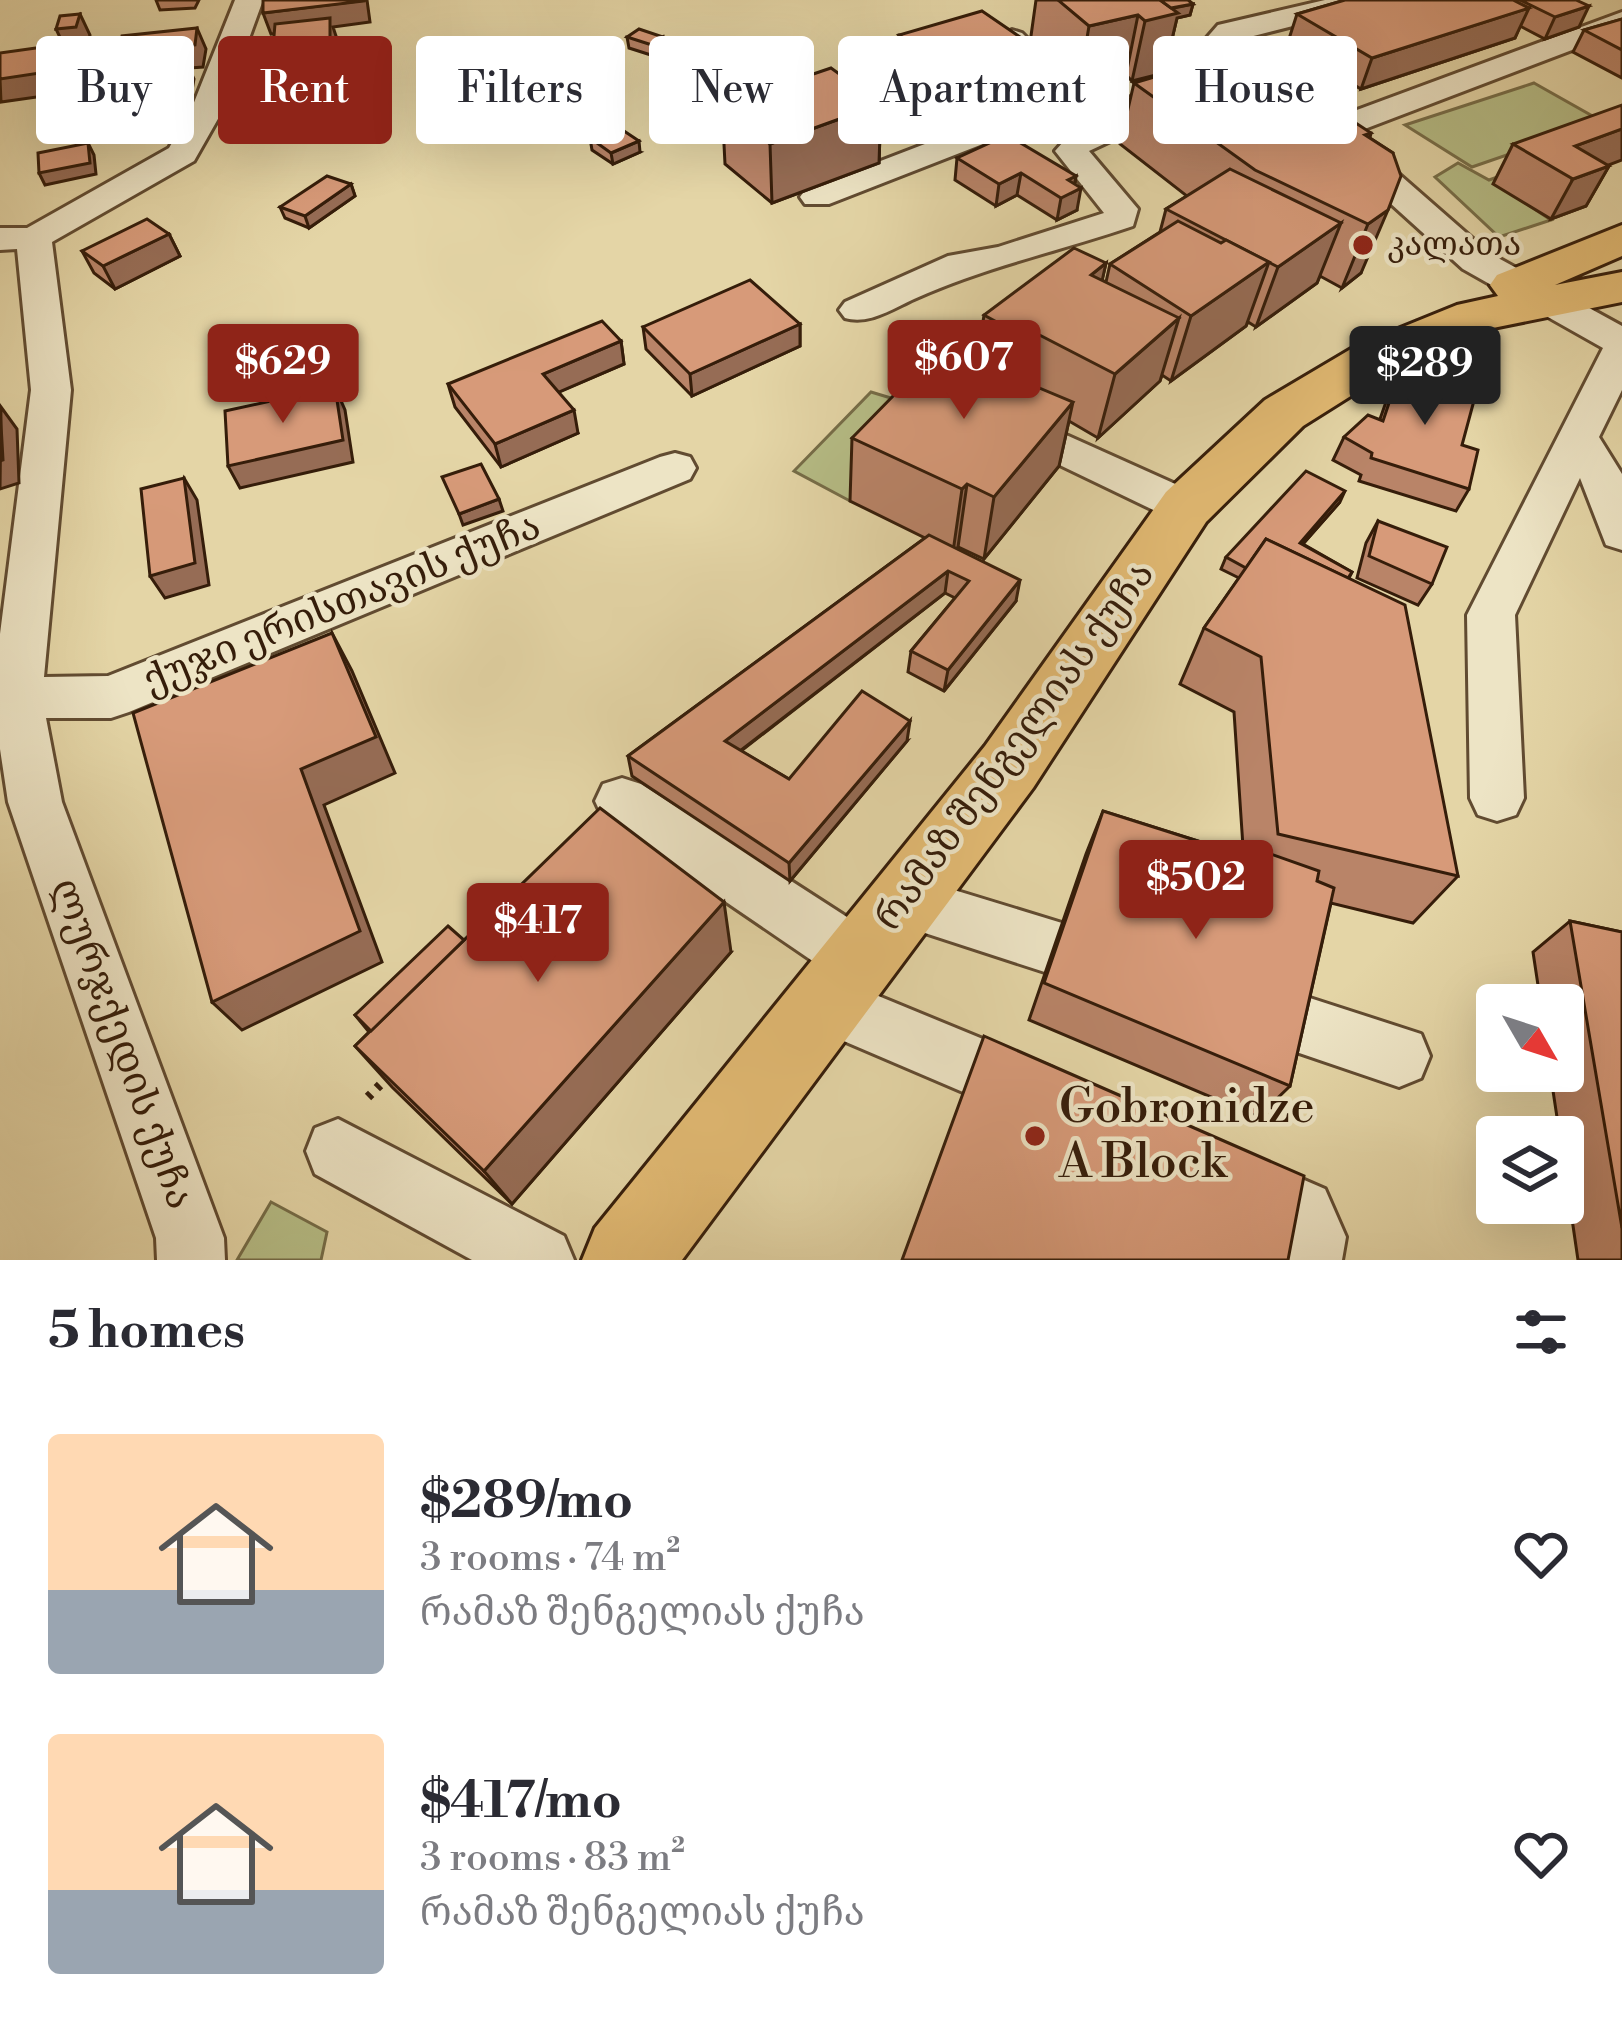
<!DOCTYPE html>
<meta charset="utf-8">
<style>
:root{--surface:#fff;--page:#f2f2f3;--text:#2b2b33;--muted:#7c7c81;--accent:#8f2418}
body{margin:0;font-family:"Libre Bodoni","Noto Serif Georgian",serif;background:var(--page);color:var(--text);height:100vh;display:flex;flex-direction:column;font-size:45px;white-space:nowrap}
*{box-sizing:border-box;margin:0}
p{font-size:39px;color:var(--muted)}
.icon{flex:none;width:66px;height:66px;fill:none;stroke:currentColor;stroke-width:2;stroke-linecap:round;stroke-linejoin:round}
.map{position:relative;height:1260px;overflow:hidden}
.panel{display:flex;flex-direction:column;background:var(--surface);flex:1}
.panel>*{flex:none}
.guide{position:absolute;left:36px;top:36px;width:1551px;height:108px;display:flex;gap:24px}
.needle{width:78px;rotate:129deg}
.buttons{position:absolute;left:1476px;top:984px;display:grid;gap:24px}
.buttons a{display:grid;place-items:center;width:108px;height:108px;border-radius:12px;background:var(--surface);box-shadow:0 12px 48px #0002;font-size:60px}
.price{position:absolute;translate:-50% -102px;padding:0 27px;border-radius:12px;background:var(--accent);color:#fff;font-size:39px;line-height:78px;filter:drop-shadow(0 3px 6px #0008)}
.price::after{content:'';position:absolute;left:50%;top:72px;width:36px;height:27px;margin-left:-18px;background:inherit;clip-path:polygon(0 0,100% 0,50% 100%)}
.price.active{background:#222;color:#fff}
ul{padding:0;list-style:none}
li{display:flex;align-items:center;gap:36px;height:300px;padding:0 48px}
li span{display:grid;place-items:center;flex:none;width:336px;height:240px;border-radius:12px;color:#555}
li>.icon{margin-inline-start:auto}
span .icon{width:144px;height:144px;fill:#fffc;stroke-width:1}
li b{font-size:51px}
h2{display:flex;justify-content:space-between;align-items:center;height:144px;padding:0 48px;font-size:51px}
.chip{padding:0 42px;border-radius:12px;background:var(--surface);box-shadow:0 12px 48px #0002;font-size:42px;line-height:108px}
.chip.active{background:var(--accent);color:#fff}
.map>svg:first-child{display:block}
</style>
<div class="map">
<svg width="1622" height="1260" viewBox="0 0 1622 1260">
<rect width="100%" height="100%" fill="#e4d5a6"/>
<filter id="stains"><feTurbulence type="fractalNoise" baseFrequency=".00167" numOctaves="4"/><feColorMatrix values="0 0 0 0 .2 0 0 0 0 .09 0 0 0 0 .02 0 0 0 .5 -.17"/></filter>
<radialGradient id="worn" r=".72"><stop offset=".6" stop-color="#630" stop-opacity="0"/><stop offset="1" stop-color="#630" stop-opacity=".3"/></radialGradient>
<g fill="#b6bd86" stroke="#766d48" stroke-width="3">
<polygon points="1534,83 1603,122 1472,167 1405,125"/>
<polygon points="1622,133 1495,183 1551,220 1499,237 1435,177 1458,163 1489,180"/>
<polygon points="871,392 934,411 850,501 794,471"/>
<polygon points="271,1202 327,1232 321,1260 237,1260"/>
</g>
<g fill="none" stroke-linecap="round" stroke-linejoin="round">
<g stroke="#614b31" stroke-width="6">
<g id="minor">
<polygon points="235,0 263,0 223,110 194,161 52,242 71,390 44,677 108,676 660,457 675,453 690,457 696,468 690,479 129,712 111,718 46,718 62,802 224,1238 225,1260 157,1260 156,1238 8,802 0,749 0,634 31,390 17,249 0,250 0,228 27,228 169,148 191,110"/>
<path d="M1325,0H1376L1372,6L1234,41L1289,90L1294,97L1289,104C1256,112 1221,65 1204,41L1218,25Z"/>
<polygon points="1622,12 1622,31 1341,138 1330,141 1314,131 1319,124"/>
<polygon points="1012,30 1022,33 1077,88 1171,67 1186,76 1182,82 1080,106 829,204 805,204 800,197 805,190 1050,96 997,39"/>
<path d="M1187,84L1202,93L1198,100L1089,151L1138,209L1133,226C1060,251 984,267 914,299C892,309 869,325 845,318L839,310L845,302L948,256L998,247L1104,213L1055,151L1072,132Z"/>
<polygon points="1349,138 1361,141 1489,253 1622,326 1622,390 1599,437 1622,474 1622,550 1606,545 1580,478 1515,615 1524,798 1516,815 1497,821 1478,815 1470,798 1467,615 1603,348 1463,269 1337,155 1333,148"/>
<polygon points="1006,408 1202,496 1208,507 1202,518 1186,523 1170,518 991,432 985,422 991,412"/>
<polygon points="622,778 641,784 881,939 889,959 881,979 860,987 839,979 603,818 595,801 603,784"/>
<polygon points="905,875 1075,927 1083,947 1075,967 1054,975 885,920 877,901 885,882"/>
<polygon points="825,974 1053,1068 1062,1090 1053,1112 1031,1121 804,1024 795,1003 804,982"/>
<polygon points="1282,989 1421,1034 1430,1056 1421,1078 1399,1087 1261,1040 1252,1019 1261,998"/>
<polygon points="338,1119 564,1236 574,1260 472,1260 315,1174 306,1151 315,1128"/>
<polygon points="1242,1153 1325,1189 1346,1237 1342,1260 1274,1260 1277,1237 1219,1209 1209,1186 1219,1163"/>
</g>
</g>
<g stroke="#351d0a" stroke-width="6">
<polygon id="major" points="1622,225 1622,256 1555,285 1622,272 1622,302 1488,329 1392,370 1303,426 1206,522 1033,788 682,1260 582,1260 595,1228 985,746 1166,492 1265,400 1356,346 1457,305 1498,296 1490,285 1497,275"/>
</g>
<polyline stroke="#351d0a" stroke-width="9" stroke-dasharray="4.5 8" stroke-linecap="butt" points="368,1097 391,1074"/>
<use href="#minor" fill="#ede4c5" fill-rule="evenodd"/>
<use href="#major" fill="#e2ba73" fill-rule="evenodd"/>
</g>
<g fill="#b98468" stroke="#351d0a" stroke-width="3">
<polygon points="156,0 199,0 195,8 160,10"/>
<polygon points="1036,0 1188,0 1193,4 1190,15 1177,18 1164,73 1132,81 1126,75 1079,86 1030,43"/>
<polygon points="1345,0 1576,0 1579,27 1545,39 1520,26 1515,38 1361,89 1287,45 1297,14"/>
<polygon points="1622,19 1622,78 1573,52 1584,30"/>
<polygon points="899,35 1023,39 1022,49 1026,86 953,109 897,65"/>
<polygon points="627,37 663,37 664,48 654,56 629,48"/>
<polygon points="1134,83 1371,133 1370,138 1393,153 1361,273 1342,288 1320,276 1317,283 1256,327 1248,322 1246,326 1171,381 1162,375 1160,381 1098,438 1069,421 1059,466 984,559 958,547 956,548 1016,601 944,691 908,672 911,651 955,598 945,593 741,751 789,779 907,741 790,881 632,776 628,756 925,538 850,501 852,438 977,362 984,315 1106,263 1102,280 1106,282 1110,264 1160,232 1166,209 1187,196 1120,144"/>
<polygon points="560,85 602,94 604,105 572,112 562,96"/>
<polygon points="881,104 879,163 772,203 725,164 722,105"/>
<polygon points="590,138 640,152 613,164 592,150"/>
<polygon points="1513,144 1609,165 1609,166 1586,206 1551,219 1493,184"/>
<polygon points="957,158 1076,176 1075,184 1077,210 1057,220 1017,195 996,206 955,180"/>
<polygon points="351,184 355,196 309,228 285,218 280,207"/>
<polygon points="169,234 180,256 115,289 94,273 82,251"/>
<polygon points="800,324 800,346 692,396 646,349 643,327"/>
<polygon points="621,341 624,364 558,392 578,433 501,467 455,407 448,384"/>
<polygon points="1426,367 1462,445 1469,489 1456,511 1359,481 1361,475 1333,460 1344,437 1380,419 1387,399 1398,376 1418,382"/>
<polygon points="1340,502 1303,544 1352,572 1349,578 1458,876 1413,923 1331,903 1290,1086 1258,1117 1029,1020 1086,854 1103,811 1239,854 1243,847 1234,712 1180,684 1204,628 1239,578 1221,569 1226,557"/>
<polygon points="1378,521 1432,584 1418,605 1357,578 1366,543"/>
<polygon points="1570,921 1622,932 1622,1260 1578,1260 1563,1157 1563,1137 1560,1137 1550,1071 1563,1071 1563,1005 1541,1005 1533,952"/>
<polygon points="464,940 731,952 512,1204 392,1087 355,1046 369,1032 355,1015"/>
</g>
<g fill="#966c55" stroke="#351d0a" stroke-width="3">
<polygon points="367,0 370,22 333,27 337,39 336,63 280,69 273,48 330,27 271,34 263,13"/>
<polygon points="1193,4 1190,15 1177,18 1164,73 1132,81 1145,21 1169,9"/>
<polygon points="1589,6 1579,27 1545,39 1555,17"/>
<polygon points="1529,8 1515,38 1361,89 1372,58"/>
<polygon points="80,14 90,35 86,48 66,50 56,29"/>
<polygon points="1138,15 1126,75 1079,86 1089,26"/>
<polygon points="197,28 206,49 203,67 189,68 194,79 189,108 97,119 86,97 128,75 118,54"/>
<polygon points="663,37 664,48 654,56 652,45"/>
<polygon points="1023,39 1020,58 1031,55 1026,86 953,109 956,78 1013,43"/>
<polygon points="43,47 54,69 51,95 1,102 0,79"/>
<polygon points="602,94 604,105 572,112 570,101"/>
<polygon points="881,104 879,163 772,203 770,144"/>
<polygon points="1622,129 1622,160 1572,179 1575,146"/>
<polygon points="639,141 640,152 613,164 611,153"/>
<polygon points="88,143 94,155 96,174 45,185 39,173"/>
<polygon points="1609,166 1586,206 1551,219 1573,179"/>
<polygon points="1021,173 1017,195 996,206 999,184"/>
<polygon points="1076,176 1073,192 1081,188 1077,210 1057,220 1061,198 1068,180"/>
<polygon points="351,184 355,196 309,228 305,216"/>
<polygon points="1388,210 1361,273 1342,288 1368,224"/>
<polygon points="1341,223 1317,283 1256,327 1278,267"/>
<polygon points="169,234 180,256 115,289 103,266"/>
<polygon points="1269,262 1246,326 1171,381 1191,316"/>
<polygon points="1106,263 1092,327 1091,275"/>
<polygon points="1179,318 1160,381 1098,438 1115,374"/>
<polygon points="800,324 800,346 692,396 690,374"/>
<polygon points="1022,326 1011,389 1004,395 1015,332"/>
<polygon points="621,341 624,364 548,397 543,374"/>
<polygon points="335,387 345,410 353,462 240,488 228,466"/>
<polygon points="1073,402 1059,466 984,559 994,497"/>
<polygon points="1,407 17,429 19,483 0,489"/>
<polygon points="574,410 578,433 501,467 495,444"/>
<polygon points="184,478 197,500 209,585 165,598 150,576"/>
<polygon points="967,484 958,547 953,552 962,489"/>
<polygon points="1345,491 1340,502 1294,554 1300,543"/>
<polygon points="499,499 503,511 463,525 459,514"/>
<polygon points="948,571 945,593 727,761 725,741"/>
<polygon points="1020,580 1016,601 944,691 948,670"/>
<polygon points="332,633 352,671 395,773 324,805 382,962 242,1030 212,1002 301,769"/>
<polygon points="910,721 907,741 790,881 789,863"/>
<polygon points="724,902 731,952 512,1204 484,1171"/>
</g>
<g fill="#d79a79" stroke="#351d0a" stroke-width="3">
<polygon points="263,0 364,0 364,1 263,13"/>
<polygon points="1058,0 1160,0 1178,13 1145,21 1138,15 1089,26"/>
<polygon points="1160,0 1188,0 1193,4 1171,8"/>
<polygon points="1345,0 1513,0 1529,8 1372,58 1297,14"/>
<polygon points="1520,0 1576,0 1589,6 1555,17"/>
<polygon points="982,11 1023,39 1013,43 1031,55 956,78 899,35"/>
<polygon points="80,14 76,27 56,29 60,16"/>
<polygon points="330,18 330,42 273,48 275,24"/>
<polygon points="1622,19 1622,50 1584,30"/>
<polygon points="197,28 195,45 118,54 122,36"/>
<polygon points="639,29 663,37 652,45 627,37"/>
<polygon points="43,47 40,73 0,79 0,53"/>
<polygon points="1245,50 1371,133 1365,135 1393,153 1401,176 1388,210 1368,224 1255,170 1134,83"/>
<polygon points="185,57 180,86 86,97 93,68"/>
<polygon points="831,68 881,104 770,144 722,105"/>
<polygon points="591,78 602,94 570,101 560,85"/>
<polygon points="1622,105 1622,129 1575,146 1609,166 1573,179 1513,144"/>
<polygon points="618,127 639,141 611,153 590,138"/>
<polygon points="1007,135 1076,176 1068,180 1081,188 1061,198 1021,173 999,184 957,158"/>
<polygon points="88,143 90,163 39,173 38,153"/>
<polygon points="1230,169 1341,223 1278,267 1166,209"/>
<polygon points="327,176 351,184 305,216 280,207"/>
<polygon points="147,219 169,234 103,266 82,251"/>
<polygon points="1178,221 1221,243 1226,240 1269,262 1191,316 1110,264"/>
<polygon points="1074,248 1106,263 1091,275 1179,318 1115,374 1022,326 1015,332 984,315"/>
<polygon points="750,280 800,324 690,374 643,327"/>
<polygon points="602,321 621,341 543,374 574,410 495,444 448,384"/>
<polygon points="941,347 1073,402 994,497 967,484 962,489 852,438"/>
<polygon points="1426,367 1479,382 1462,445 1478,450 1469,489 1371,458 1372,453 1344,437 1368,415 1383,421 1398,376 1421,383"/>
<polygon points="335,387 343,440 228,466 225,411"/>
<polygon points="0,407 3,460 0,461"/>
<polygon points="481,464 499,499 459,514 442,477"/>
<polygon points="1306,471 1345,491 1300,543 1352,572 1348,578 1266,539 1246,568 1226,557"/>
<polygon points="184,478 195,563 150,576 141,489"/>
<polygon points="1378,521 1447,547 1432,584 1369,556"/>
<polygon points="929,535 1020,580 948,670 911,651 969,581 948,571 725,741 789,779 862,691 910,721 789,863 628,756"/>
<polygon points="1266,539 1405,605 1458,876 1278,834 1261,657 1204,628"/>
<polygon points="332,633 376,737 301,769 360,931 212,1002 133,713"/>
<polygon points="600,808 724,902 484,1171 355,1046"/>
<polygon points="1103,811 1242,855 1245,845 1319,871 1317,881 1334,888 1290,1086 1044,983"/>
<polygon points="1570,921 1622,932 1622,1228"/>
<polygon points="448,926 464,940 371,1031 355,1015"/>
<polygon points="984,1036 1304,1176 1288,1260 902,1260"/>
</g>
<g fill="#8f2418" stroke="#ede4c5" stroke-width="4.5">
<circle cx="1363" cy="245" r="12"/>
<circle cx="1035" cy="1136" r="12"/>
</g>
<g text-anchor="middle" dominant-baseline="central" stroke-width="9" stroke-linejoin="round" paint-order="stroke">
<g font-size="33" fill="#351d0a" stroke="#ede4c5" text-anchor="start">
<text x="1387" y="245">კალათა</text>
</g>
<g font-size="39" fill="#351d0a" stroke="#ede4c5">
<text transform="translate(342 604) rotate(-22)">ქუჯი ერისთავის ქუჩა</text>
<text transform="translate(1015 746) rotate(-54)">რამაზ შენგელიას ქუჩა</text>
<text transform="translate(122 1044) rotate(70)">ლურჯქედის ქუჩა</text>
</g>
<g font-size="48" fill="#351d0a" stroke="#ede4c5" text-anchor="start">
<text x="1059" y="1108">Gobronidze<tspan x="1059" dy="55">A Block</tspan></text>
</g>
</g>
<rect width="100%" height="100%" filter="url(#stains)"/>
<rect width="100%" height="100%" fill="url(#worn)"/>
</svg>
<div class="buttons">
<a><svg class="needle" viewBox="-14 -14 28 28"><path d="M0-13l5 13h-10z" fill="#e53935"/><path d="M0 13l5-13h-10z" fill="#7c7c81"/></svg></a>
<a><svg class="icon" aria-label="layers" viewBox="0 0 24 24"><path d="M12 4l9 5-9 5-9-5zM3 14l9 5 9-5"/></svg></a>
</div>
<b class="price" style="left:964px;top:422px">$607</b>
<b class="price" style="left:283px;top:426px">$629</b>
<b class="price active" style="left:1425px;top:428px">$289</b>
<b class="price" style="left:1196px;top:942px">$502</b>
<b class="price" style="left:538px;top:985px">$417</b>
<div class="guide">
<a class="chip">Buy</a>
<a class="chip active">Rent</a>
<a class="chip">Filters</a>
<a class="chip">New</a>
<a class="chip">Apartment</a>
<a class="chip">House</a>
</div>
</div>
<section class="panel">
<h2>5 homes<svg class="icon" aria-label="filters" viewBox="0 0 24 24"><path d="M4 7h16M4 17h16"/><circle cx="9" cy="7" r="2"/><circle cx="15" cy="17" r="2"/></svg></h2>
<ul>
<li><span style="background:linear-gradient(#ffd9b3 65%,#9aa5b1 0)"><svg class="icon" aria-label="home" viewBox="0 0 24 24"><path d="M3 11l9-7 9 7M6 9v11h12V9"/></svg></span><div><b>$289/mo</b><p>3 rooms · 74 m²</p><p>რამაზ შენგელიას ქუჩა</p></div><svg class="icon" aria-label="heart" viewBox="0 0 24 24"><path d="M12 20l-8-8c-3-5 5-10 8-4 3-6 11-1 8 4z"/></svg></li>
<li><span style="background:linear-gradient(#ffd9b3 65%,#9aa5b1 0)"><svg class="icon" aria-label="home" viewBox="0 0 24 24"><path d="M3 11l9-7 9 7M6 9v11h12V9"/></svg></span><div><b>$417/mo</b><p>3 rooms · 83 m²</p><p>რამაზ შენგელიას ქუჩა</p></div><svg class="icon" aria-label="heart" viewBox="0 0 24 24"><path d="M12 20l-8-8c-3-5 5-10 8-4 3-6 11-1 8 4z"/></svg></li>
</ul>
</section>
